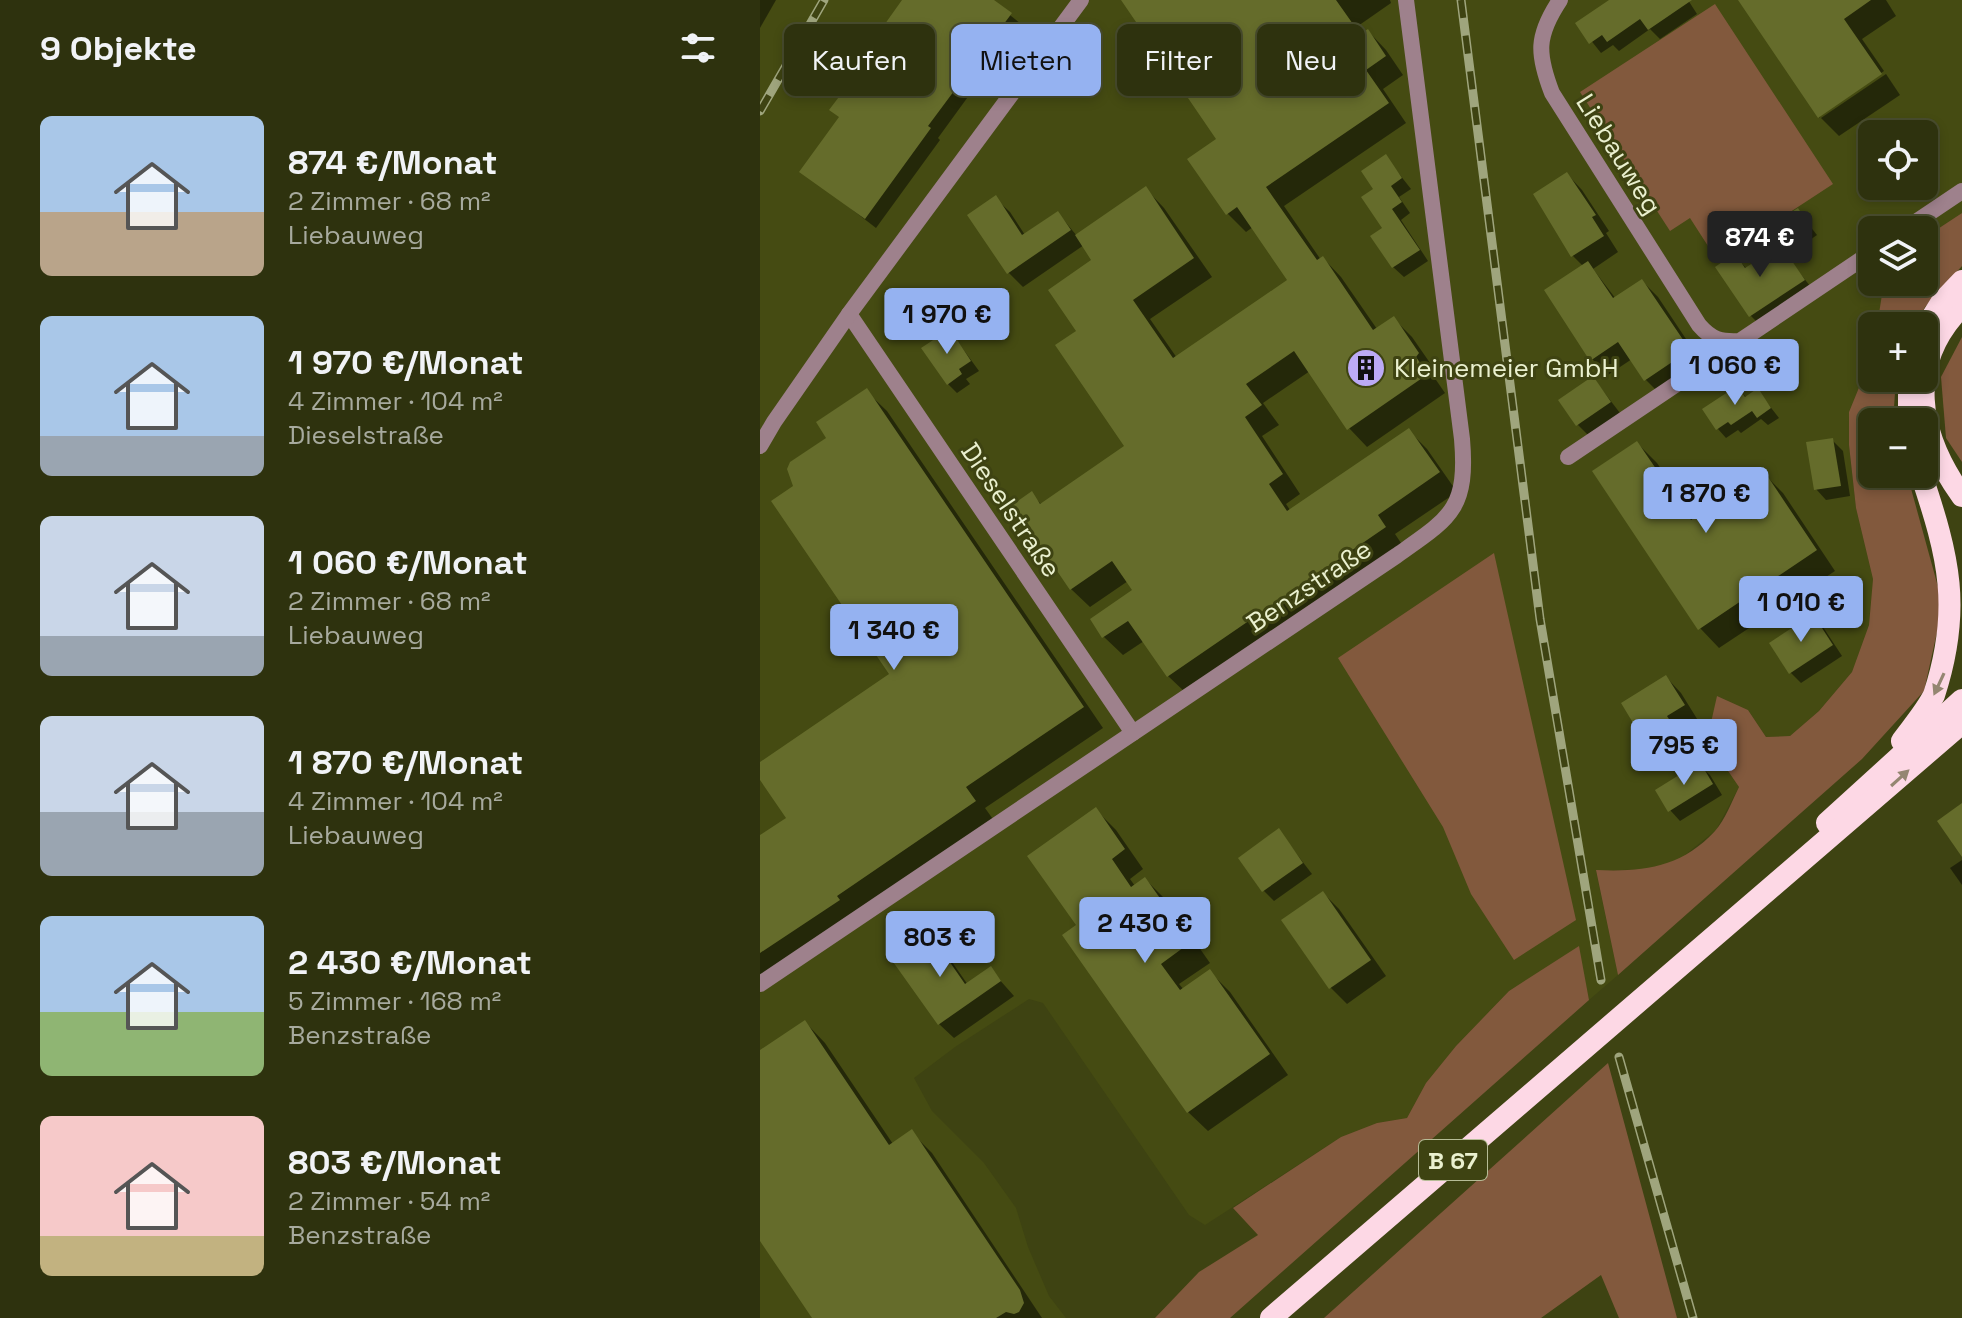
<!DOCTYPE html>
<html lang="de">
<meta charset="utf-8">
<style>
:root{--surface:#2e320e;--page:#363a17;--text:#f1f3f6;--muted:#a7aa9e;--line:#494d2e;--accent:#95b2f1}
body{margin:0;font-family:"Space Grotesk",sans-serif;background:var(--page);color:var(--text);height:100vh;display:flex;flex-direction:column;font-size:30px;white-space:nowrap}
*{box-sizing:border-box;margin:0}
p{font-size:26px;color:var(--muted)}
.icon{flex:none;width:44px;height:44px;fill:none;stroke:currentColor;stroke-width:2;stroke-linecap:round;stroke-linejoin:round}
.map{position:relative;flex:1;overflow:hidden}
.side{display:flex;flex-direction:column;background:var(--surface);width:760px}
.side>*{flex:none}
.top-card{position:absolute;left:24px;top:24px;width:760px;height:72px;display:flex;gap:16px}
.fabs{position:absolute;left:1098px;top:120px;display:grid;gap:16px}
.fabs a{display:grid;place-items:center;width:80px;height:80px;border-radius:12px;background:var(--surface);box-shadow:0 4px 12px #0003,0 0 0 2px var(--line);font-size:40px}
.price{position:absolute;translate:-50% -68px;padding:0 18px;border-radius:8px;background:var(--accent);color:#111;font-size:26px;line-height:52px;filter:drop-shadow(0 2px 4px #0008)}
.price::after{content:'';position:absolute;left:50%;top:48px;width:24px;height:18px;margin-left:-12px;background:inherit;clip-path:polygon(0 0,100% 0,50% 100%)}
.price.on{background:#222;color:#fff}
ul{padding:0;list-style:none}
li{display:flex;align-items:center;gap:24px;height:200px;padding:0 40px}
li span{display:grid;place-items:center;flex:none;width:224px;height:160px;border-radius:12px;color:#555}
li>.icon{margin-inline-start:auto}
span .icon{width:96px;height:96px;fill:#fffc;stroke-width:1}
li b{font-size:34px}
h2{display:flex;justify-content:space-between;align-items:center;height:96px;padding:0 40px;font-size:34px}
.pill{padding:0 28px;border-radius:12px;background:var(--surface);box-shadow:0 4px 12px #0003,0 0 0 2px var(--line);font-size:28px;line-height:72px}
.pill.on{background:var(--accent);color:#111}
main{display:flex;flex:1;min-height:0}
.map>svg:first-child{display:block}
</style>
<main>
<section class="side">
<h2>9 Objekte<svg class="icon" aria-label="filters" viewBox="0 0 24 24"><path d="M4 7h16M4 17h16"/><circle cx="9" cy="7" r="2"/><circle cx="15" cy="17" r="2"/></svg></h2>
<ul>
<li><span style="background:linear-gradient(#a9c7e8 60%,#b9a48a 0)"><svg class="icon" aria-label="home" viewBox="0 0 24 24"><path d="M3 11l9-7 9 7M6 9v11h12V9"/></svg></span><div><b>874 €/Monat</b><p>2 Zimmer · 68 m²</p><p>Liebauweg</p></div></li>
<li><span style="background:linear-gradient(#a9c7e8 75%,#9aa5b1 0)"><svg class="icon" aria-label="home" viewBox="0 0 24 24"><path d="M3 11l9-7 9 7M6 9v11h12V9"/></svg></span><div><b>1 970 €/Monat</b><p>4 Zimmer · 104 m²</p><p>Dieselstraße</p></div></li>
<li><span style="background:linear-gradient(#c9d6e8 75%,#9aa5b1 0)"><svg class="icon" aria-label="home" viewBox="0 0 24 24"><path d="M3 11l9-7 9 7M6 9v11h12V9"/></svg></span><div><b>1 060 €/Monat</b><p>2 Zimmer · 68 m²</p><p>Liebauweg</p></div></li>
<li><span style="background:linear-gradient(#c9d6e8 60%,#9aa5b1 0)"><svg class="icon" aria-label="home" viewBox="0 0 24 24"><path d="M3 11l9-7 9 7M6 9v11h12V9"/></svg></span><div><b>1 870 €/Monat</b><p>4 Zimmer · 104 m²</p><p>Liebauweg</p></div></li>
<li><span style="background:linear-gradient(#a9c7e8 60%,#8fb573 0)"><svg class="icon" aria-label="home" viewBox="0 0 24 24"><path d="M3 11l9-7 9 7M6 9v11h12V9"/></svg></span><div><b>2 430 €/Monat</b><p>5 Zimmer · 168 m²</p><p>Benzstraße</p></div></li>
<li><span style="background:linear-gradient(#f6c9c9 75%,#c2b280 0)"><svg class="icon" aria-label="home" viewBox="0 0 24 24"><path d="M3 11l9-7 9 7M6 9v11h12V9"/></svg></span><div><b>803 €/Monat</b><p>2 Zimmer · 54 m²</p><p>Benzstraße</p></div></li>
</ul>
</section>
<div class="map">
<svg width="1202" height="1318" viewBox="0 0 1202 1318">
<rect width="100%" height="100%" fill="#3e4312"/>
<path fill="#454b12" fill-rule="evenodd" d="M0,0H1202V213L1164,238V230H1112V282H1124L1123,300L1117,326H1112V348L1109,363L1089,412V445L1096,508L1113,579L1109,625L1092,672L1059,711L1030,736L1006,737L988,710L957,696L966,768L979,787L956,830L920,859L891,869L836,871L858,975L829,1000L818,947L749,991L696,1046L666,1083L647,1118L617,1123L581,1137L445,1225L429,1215L283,1003L269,999L195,1047L154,1078L172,1111L224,1163L256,1208L268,1247L289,1296L306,1318H0ZM1112,134H1164V186H1112Z"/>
<g fill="#82593d">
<polygon points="955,4 1073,184 957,260 930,218 910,231 820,92"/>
<polygon points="1202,213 1202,266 1165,307 1154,326 1117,326 1124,282 1164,282 1164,238"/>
<polygon points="1202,337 1202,462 1186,438 1181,377"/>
<path d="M1112,348V378H1136L1133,422H1112V474H1147L1183,605L1164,691L1102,759L858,975L836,870C882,872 921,868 955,831C965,820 972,801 979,787L966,768L950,727L957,696L988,710L1006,737L1030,736L1059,711L1092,672L1109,625L1113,579L1096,508L1089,445V412L1109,363Z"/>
<polygon points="734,553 816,920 754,960 711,894 683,827 578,658"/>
<polygon points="819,946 829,1000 470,1318 395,1318 439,1272 498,1235 473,1208 581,1137 617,1123 647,1118 666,1083 696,1046 749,991"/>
<polygon points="848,1063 917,1318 859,1318 841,1275 781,1318 564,1318"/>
</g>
<g fill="#0007">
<polygon points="0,0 16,0 0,28"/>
<polygon points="145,0 231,0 261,24 178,138 180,140 116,228 42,171 80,118 112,56"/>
<polygon points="363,0 630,0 631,3 598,26 604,34 608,31 626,50 643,75 623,89 646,123 524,206 561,260 563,258 581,277 617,329 633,318 652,337 677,373 674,377 685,393 607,447 589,428 550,371 503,403 519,425 502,436 540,494 526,504 530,510 649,431 667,449 697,492 635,534 643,546 427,694 408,676 384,641 363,655 344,637 332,620 374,590 368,581 330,607 311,589 271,494 282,505 367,446 319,331 334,260 324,245 263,287 248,272 235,198 250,212 265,235 298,213 317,236 386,189 404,208 452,277 390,319 417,358 530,281 493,227 486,232 467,213 459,139"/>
<polygon points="853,0 928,0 937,14 900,39 890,29 859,51 853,45 841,53 818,24"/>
<polygon points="980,0 1126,0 1136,16 1102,39 1124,71 1060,114 1060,118"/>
<polygon points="1126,74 1140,95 1079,136 1061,118"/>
<polygon points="625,156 651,189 639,197 650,213 641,220 668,261 644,277 633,267 616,190"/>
<polygon points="807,174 822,190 849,231 846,233 858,252 833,269 856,299 882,281 898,297 944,366 901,395 885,379 872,359 848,375 832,359 823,266 813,256 776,195"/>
<polygon points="1037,210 1057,235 1037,249 1016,224"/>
<polygon points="1020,248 1054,291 1001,326 991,316 958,268 975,256 987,269"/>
<polygon points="190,331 219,371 206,379 210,384 197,393 188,384"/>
<polygon points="833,378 860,413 828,435 818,425"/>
<polygon points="977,388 987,398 998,391 1019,418 1008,425 1001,419 981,433 978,430 966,438 958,429"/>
<polygon points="106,391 127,411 343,728 225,808 235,822 0,986 0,837 29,818 0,776 0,764 132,674 35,487"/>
<polygon points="1072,440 1083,451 1090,496 1066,500 1056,489"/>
<polygon points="877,443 897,463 935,520 1004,474 1023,493 1075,571 959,648 940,628"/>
<polygon points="1053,617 1063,627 1082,656 1041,683 1030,672"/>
<polygon points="906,677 921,693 939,722 922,733 929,744 905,760 889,744"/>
<polygon points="939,765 950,775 962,795 920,821 910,810"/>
<polygon points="336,810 356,830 383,869 370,879 375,886 385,879 405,899 450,963 419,984 424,990 450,972 470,992 528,1075 448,1131 428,1112 318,926"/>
<polygon points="519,831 552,874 514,901 504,891"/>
<polygon points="1202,860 1202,885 1190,868"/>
<polygon points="563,893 579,909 626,976 587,1004 571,988 524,921"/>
<polygon points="169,935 183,949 208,985 230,969 254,996 194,1038 179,1024"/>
<polygon points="45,1022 65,1043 133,1144 151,1132 172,1153 282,1318 54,1318 0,1237 0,1052"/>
</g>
<g fill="#656c2b">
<polygon points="142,0 234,0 252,13 168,126 171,128 105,219 39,172 79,117 69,110 110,56 105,52"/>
<polygon points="361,0 576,0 600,34 608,29 626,56 606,70 629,103 506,187 557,260 563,256 613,330 634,316 659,353 656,357 668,374 587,430 534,351 486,384 502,405 485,417 523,474 509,484 527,511 649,428 680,472 618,515 626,527 407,677 368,621 342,638 330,619 372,590 352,561 310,590 252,505 272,491 280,504 364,446 295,345 316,331 288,290 331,260 315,235 386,186 434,258 373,300 413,358 527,280 477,207 466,215 427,159 456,139"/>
<polygon points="849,0 932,0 888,30 880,19 847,42 842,35 829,44 815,23"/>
<polygon points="978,0 1111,0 1084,19 1122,74 1058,118"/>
<polygon points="626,154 642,178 631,186 642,202 632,209 660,250 632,268 610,236 622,228 601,197 613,189 601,171"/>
<polygon points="807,172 836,215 832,217 844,236 811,257 773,194"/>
<polygon points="236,195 262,235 298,211 311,230 247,274 207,215"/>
<polygon points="1038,208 1048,224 1025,240 1014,223"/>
<polygon points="1021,245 1045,280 989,317 955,267 975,253 985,268"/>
<polygon points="828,261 853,298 882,279 930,350 884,381 858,342 830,361 784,290"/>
<polygon points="190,329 211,361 199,369 202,374 187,385 161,348"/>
<polygon points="833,376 851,402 816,426 798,400"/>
<polygon points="977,386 985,397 998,388 1011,408 997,418 992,411 971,425 968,422 956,430 942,409"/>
<polygon points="107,388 324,707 206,787 216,801 77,896 80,900 0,953 0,835 26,818 0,780 0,762 129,674 11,501 33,486 27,469 30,462 66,438 56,422"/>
<polygon points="1073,438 1081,486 1054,490 1046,442"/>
<polygon points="877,441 931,520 1004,471 1057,550 938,630 832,471"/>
<polygon points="1053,614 1073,645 1029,674 1009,643"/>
<polygon points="906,675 925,705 907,716 914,727 887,746 861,703"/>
<polygon points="940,762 953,784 908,812 895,790"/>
<polygon points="1202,803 1202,857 1177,821"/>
<polygon points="336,807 365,849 352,859 371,887 385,877 431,942 401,964 420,990 450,969 510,1054 427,1113 302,935 316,925 267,856"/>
<polygon points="519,828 543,863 502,892 478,858"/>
<polygon points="563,891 611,960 569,989 521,920"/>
<polygon points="169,932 205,984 231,966 241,981 178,1025 131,959"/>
<polygon points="45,1020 129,1145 152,1129 158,1138 260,1290 264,1303 259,1312 254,1314 246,1312 236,1318 52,1318 0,1241 0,1050"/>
</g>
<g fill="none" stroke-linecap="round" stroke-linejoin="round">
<g stroke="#9e818c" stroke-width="16">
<path d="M800,0C776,36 777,54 792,93L939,325C952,340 961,342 980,341L1112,252"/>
<polyline points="1144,230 1202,191"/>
<polyline points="89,314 373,733"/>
<polyline points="0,446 14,422 89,314 321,0"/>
<polyline points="808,457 979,342"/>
<path d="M0,984L636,556C690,518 708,510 702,439L646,0"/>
</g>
<g stroke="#fdd8e5" stroke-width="22">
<path d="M1202,306C1144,364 1158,435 1202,496"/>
<polyline points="1164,330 1181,303 1202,281"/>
<polyline points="1149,378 1149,422"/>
<path d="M1142,741C1153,726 1166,711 1174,695C1202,609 1189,557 1161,474"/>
<polyline points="1067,823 1202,700"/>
<polyline points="511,1318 1202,723"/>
</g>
<g stroke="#9fa57d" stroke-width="9">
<g id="rail">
<polyline points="701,0 780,619 841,980"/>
<polyline points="0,111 64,0"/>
<polyline points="859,1057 933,1318"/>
</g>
</g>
<use href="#rail" stroke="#3e4312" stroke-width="6" stroke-dasharray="18" stroke-linecap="butt"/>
</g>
<defs><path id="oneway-solid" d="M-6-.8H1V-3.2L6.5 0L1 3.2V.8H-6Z" transform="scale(2)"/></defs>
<g fill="#948671">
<use href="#oneway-solid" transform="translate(1179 684) rotate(115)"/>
<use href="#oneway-solid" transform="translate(1140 778) rotate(-42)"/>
</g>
<defs>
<g id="building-disc" transform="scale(2)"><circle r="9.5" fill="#bcaaf6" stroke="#3e4312"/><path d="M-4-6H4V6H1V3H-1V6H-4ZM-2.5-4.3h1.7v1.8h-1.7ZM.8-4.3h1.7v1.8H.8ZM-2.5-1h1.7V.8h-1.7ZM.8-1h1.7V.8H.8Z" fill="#111"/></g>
</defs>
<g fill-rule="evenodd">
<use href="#building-disc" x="606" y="368"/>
</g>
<g text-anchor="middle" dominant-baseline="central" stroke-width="6" stroke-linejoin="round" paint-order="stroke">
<rect fill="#3e4312" stroke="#b6bc96" stroke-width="2" x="659" y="1140" width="68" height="40" rx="6"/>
<g font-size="24" font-weight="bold" fill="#eaf0cf">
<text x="693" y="1160">B 67</text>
</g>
<g font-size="26" fill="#eaf0cf" stroke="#3e4312">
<text transform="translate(859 154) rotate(58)">Liebauweg</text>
<text transform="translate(251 510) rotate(56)">Dieselstraße</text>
<text transform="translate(549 586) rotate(-34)">Benzstraße</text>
</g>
<g font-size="26" fill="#eaf0cf" stroke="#3e4312" text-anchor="start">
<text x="634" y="368">Kleinemeier GmbH</text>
</g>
</g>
</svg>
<div class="fabs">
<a><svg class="icon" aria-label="locate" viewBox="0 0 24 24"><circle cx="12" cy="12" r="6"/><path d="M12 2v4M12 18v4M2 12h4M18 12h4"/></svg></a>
<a><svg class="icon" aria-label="layers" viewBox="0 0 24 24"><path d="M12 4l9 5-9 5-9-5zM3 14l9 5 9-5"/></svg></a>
<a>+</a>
<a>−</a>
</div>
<b class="price on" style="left:1000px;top:279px">874 €</b>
<b class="price" style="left:187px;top:356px">1 970 €</b>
<b class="price" style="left:975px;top:407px">1 060 €</b>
<b class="price" style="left:946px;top:535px">1 870 €</b>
<b class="price" style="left:1041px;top:644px">1 010 €</b>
<b class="price" style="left:134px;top:672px">1 340 €</b>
<b class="price" style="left:924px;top:787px">795 €</b>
<b class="price" style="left:385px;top:965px">2 430 €</b>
<b class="price" style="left:180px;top:979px">803 €</b>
<div class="top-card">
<a class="pill">Kaufen</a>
<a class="pill on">Mieten</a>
<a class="pill">Filter</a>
<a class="pill">Neu</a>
</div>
</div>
</main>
